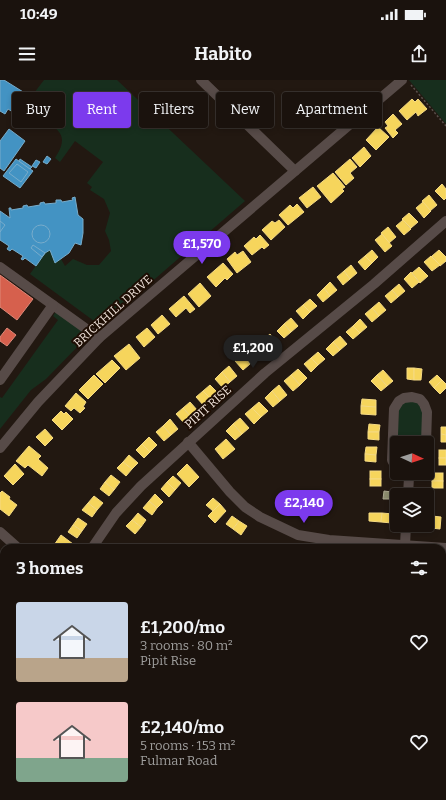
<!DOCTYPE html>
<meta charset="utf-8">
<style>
:root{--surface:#1a120d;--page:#231b16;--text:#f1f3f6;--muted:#9f9e9d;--line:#38322e;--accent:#7c3aed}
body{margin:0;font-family:Bitter,serif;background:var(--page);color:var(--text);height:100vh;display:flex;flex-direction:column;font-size:15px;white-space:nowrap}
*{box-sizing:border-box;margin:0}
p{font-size:13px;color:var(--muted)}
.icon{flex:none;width:22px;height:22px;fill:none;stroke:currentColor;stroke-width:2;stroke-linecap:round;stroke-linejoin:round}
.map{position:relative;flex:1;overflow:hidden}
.panel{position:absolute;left:0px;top:464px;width:446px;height:256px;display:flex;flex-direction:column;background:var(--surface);border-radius:12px 12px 0 0;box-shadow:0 2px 6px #0003,0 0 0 1px var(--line)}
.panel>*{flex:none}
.top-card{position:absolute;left:12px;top:12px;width:422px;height:36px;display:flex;gap:8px}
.needle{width:26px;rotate:93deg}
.fabs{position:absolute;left:390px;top:356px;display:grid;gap:8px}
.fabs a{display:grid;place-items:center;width:44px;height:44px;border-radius:4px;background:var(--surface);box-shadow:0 2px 6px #0003,0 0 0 1px var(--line);font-size:20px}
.price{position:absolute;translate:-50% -34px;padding:0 9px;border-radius:14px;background:var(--accent);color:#fff;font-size:13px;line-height:26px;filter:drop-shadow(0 1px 2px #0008)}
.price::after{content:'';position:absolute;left:50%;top:24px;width:12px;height:9px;margin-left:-6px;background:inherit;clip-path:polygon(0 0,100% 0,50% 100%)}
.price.current{background:#222;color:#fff}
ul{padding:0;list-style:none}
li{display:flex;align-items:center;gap:12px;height:100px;padding:0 16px}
li span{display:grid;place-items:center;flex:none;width:112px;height:80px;border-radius:4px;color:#555}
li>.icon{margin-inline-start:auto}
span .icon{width:48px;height:48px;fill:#fffc;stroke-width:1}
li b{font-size:17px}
h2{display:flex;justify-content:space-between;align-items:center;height:48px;padding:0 16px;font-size:17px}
.chip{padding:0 14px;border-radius:4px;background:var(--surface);box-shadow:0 2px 6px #0003,0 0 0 1px var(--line);font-size:14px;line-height:36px}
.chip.current{background:var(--accent);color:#fff}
.status{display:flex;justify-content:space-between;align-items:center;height:28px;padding:0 20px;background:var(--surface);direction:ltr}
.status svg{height:11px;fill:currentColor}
header{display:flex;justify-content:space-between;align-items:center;height:52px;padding:0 16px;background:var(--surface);font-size:18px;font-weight:700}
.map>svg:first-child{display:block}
</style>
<div class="status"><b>10:49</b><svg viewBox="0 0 49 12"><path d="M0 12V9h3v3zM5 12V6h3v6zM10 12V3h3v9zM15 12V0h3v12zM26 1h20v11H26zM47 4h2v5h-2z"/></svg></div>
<header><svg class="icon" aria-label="menu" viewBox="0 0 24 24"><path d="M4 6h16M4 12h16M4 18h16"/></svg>Habito<svg class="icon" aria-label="share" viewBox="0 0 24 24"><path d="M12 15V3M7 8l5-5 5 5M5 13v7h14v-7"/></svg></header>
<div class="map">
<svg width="446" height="720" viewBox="0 0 446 720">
<rect width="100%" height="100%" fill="#221811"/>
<g fill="#172e1d">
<path d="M44,0H117L245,121L112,236L94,241L30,194L45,173L50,170L55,182L61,179L65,186L73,179L87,185H99L111,171L109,160L105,151L110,133L104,119L90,110L92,107L87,103L103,82L75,61L60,82L55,78C58,73 62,67 62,60C62,47 41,37 30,45L26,39L18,34Z"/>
<polygon points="409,0 446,0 446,44"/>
<polygon points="55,233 57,233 82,250 81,263 46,299 31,310 0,349 0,317 2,318 58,240 53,236"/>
<polygon points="412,319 422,326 422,363 397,363 399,326"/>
</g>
<g fill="#f6d55c" stroke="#f5da83">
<polygon points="412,19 415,22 418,19 427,29 418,36 416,32 407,40 399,31"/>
<polygon points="393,34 402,44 395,50 398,53 393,58 385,48 388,46 385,42"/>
<polygon points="378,47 389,57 376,70 366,60"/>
<polygon points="364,67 371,76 360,87 352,78"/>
<polygon points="350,79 357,87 350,93 354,98 346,105 335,92"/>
<polygon points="333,93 345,107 342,109 344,111 331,123 317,106"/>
<polygon points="442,104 446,109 446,118 444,120 435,111"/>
<polygon points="313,107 321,117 307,128 299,118"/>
<polygon points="429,115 437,125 430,131 422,121"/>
<polygon points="423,122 431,131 424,138 416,128"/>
<polygon points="297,124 304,132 288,145 279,135 290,125 293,128"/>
<polygon points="409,133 418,142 411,148 402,139"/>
<polygon points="279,140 285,147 271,160 262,150 272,141 275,143"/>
<polygon points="403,140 411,149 404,155 396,146"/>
<polygon points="388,147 396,157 389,163 381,153"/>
<polygon points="382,154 392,166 385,172 375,160"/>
<polygon points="260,155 269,165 264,169 262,167 252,175 244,166 254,157 256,159"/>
<polygon points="372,170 378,177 372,183 365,176"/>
<polygon points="439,170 446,177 446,181 440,186 432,176"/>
<polygon points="243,171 251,182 237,193 227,179 235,172 237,175"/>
<polygon points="365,176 372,183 365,190 358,182"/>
<polygon points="431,176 440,185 432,191 424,182"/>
<polygon points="223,183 233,194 227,200 225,198 216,207 207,197"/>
<polygon points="351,185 357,193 350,199 344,191"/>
<polygon points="419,187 428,196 420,203 412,193"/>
<polygon points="344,191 350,199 343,205 337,197"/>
<polygon points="411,192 419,202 412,208 404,199"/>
<polygon points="330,202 337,210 330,216 324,208"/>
<polygon points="200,203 211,216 199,227 188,214"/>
<polygon points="399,204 405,211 398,217 392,210"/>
<polygon points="324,208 330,216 323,222 317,215"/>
<polygon points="392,210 398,217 391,223 385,216"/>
<polygon points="184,216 195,229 190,233 186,228 176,237 169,229"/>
<polygon points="310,219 317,226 310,232 303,225"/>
<polygon points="379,222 386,230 379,236 372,228"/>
<polygon points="303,225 310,232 303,239 296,231"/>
<polygon points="372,228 379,236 372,242 365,234"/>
<polygon points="162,235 170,244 158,254 151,245"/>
<polygon points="291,238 298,246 291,252 284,244"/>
<polygon points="360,239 367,247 360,253 353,246"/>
<polygon points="284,244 291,252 284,258 277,251"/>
<polygon points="353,246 360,253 353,259 346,252"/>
<polygon points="147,248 155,257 144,267 136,257"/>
<polygon points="270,254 278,263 271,269 263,260"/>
<polygon points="340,256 347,264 340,270 333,262"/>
<polygon points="263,260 271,269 264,276 256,266"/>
<polygon points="333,262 340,270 333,276 326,269"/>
<polygon points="129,264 140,278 126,290 114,276"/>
<polygon points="249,269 257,278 250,284 242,275"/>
<polygon points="318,272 325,279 318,285 311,278"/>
<polygon points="242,275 250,284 243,290 235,281"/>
<polygon points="311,278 318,285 311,292 304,284"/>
<polygon points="112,280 120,288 105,303 96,294"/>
<polygon points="229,286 237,296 230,302 222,292"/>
<polygon points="407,288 414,288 414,300 407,299"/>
<polygon points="414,288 422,289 421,300 414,300"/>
<polygon points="298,289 307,298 300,305 291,295"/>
<polygon points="383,290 393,301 387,306 377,295"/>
<polygon points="222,292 230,302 223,308 215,299"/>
<polygon points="94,295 103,304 88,319 79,310"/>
<polygon points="291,295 300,305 293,311 284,301"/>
<polygon points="377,295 387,306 381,311 371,301"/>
<polygon points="437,295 442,300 434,308 429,302"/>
<polygon points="442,300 446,304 446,308 440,314 434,308"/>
<polygon points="210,305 219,314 212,320 203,311"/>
<polygon points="279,305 287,315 280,321 272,311"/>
<polygon points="203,311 212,320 205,327 196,317"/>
<polygon points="272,311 280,321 273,327 265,318"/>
<polygon points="76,313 86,322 83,327 85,328 80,333 74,328 71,331 65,326"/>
<polygon points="362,319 376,320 376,327 361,326"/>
<polygon points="190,322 198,331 191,337 183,328"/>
<polygon points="259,322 268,331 261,337 252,328"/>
<polygon points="361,326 376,327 376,335 361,334"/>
<polygon points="183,328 191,337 184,343 176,334"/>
<polygon points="252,328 261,337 254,344 245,334"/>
<polygon points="61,331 64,334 66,332 73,339 62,350 52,340"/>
<polygon points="240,338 249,348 242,354 233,344"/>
<polygon points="170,339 178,349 171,355 163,346"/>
<polygon points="233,344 242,354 235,360 226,351"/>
<polygon points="369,344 380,345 379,352 368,352"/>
<polygon points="163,346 171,355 164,361 156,352"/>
<polygon points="441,347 446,347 446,355 441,354"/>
<polygon points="45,349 53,358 45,366 36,357"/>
<polygon points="368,352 379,352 379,360 368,359"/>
<polygon points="441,354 446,355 446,362 441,362"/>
<polygon points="149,357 157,365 150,372 142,364"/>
<polygon points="226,359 235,369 223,379 215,369"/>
<polygon points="142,364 150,372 144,378 136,370"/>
<polygon points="29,366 41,376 38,379 48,388 42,396 28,385 25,388 16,381"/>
<polygon points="366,367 377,367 376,375 365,374"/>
<rect x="439" y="370" width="7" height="8"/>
<polygon points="365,374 376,375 376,382 365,381"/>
<polygon points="129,375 138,383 132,389 123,382"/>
<rect x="439" y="378" width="7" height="7"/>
<polygon points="123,382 132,389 126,396 117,388"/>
<polygon points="15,384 24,394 13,405 4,396"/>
<polygon points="187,384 199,397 189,407 177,394"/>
<rect x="370" y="391" width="11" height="8"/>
<rect x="432" y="393" width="11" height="8"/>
<polygon points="111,395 120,402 114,410 105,402"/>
<polygon points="173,396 181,403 175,410 167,402"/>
<rect x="370" y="399" width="11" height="7"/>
<rect x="432" y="401" width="11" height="7"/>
<polygon points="105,402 114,410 109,416 100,409"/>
<polygon points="167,402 175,410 169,417 161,409"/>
<polygon points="2,411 10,417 9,419 17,425 9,436 0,429 0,413"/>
<polygon points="155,414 163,422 157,428 149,421"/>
<polygon points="94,416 103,423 97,430 88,423"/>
<polygon points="213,418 220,424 213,431 206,425"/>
<polygon points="149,421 157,428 152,435 143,428"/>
<polygon points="88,423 97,430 92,437 82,430"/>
<polygon points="220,424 226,431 215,443 208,436"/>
<polygon points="138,433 146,440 141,447 132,440"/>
<polygon points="369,433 382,433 381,442 369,441"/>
<polygon points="382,433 393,434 392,443 381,442"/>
<polygon points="232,436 239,441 233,449 226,444"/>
<polygon points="427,436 432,436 432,446 423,445 427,445"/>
<polygon points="432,436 441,437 440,449 431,448"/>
<polygon points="78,438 87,444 82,451 73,445"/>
<polygon points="132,440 141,447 135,454 126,446"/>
<polygon points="239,441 247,446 241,455 233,449"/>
<polygon points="73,445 82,451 77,458 68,452"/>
<polygon points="61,455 73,464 71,468 52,468"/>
<rect x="442" y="486" width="4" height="11"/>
<polygon points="0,583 4,585 4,599 0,597"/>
<polygon points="0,635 3,635 2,641 4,641 4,656 0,656"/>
<polygon points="25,716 30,716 32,720 21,720 20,719"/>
</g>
<g fill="#d6604d" stroke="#de8878">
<polygon points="0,195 33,219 17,240 0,227"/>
<polygon points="7,248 16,255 7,266 0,261 0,257"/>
</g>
<g fill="#4393c3" stroke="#78accb">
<polygon points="0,0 4,0 28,15 16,34 8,29 5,34 0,31"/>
<polygon points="9,49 25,61 4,91 0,88 0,61"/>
<polygon points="47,76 51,79 47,84 43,82"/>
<polygon points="16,79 33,91 20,108 3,96"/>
<polygon points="20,79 32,87 30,89 19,81"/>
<polygon points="36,80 40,82 36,88 32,86"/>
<polygon points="17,84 28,92 21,102 9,93"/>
<polygon points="75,117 78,135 83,139 83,153 81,165 75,163 69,173 55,183 50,170 45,173 36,186 25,178 23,180 21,179 23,176 12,169 10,171 7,169 9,166 0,160 0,131 10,138 9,128 11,128 11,130 23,128 23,126 27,125 28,127 40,125 40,123 44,122 45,124 56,123 56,120 61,120 62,122 73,120 72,118"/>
<polygon points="0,141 5,145 0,152"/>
<circle cx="41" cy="154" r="9"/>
<polygon points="33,165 45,173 42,177 31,168"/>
</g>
<polygon fill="#8c8c6e" stroke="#aba78f" points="384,411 392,412 392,419 383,419"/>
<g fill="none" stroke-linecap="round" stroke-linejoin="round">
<polyline stroke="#5a504c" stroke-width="1.5" stroke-dasharray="2 2" stroke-linecap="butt" points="411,5 446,46"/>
<g stroke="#574b48" stroke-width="10">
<polyline points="201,0 295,91"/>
<polyline points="0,187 99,258"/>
<polyline points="0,300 53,225"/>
<polyline points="188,362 230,412 245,427 260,437 298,455 329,460 446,468"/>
<polyline points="0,368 38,322 99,258 402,0"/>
<polyline points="397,389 392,380 394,329 399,321 404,318 412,317 420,319 424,324 427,332 426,363"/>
<polyline points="408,415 409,397"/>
<polyline points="0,452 18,468"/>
<polyline points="405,465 406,445"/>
<polyline points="92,468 116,433 141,406 265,293 374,204 446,141"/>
<polyline points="442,588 446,588"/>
<polyline points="0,621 4,621"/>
</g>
</g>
<g text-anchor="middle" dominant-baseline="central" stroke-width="4" stroke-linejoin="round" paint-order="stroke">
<g font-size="12" fill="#f2e5dd" stroke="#1e0e04">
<text transform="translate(113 231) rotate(-42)">BRICKHILL DRIVE</text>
<text transform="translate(208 327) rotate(-42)">PIPIT RISE</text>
</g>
</g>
</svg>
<div class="fabs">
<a><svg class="needle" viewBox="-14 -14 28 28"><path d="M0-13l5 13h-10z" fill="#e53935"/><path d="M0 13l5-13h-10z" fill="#9f9e9d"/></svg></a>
<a><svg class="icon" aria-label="layers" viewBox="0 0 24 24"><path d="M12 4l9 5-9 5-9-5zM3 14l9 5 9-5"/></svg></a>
</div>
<b class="price" style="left:202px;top:185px">£1,570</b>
<b class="price current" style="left:253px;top:289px">£1,200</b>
<b class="price" style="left:304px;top:444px">£2,140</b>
<div class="top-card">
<a class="chip">Buy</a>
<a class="chip current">Rent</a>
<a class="chip">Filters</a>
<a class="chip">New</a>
<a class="chip">Apartment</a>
</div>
<section class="panel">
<h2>3 homes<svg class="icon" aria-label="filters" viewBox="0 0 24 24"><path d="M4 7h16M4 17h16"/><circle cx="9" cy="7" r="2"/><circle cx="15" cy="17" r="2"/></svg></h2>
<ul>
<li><span style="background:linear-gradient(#c9d6e8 70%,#b9a48a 0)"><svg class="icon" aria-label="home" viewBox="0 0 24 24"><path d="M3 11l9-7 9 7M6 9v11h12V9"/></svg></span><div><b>£1,200/mo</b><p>3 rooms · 80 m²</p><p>Pipit Rise</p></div><svg class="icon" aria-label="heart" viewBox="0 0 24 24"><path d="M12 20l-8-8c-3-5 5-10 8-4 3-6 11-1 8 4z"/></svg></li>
<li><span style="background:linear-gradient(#f6c9c9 70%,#7fa58c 0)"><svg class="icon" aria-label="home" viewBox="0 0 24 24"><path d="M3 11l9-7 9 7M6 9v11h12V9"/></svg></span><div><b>£2,140/mo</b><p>5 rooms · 153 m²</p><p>Fulmar Road</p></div><svg class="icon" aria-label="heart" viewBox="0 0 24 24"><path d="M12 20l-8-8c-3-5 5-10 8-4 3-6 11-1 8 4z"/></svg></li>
</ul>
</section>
</div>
